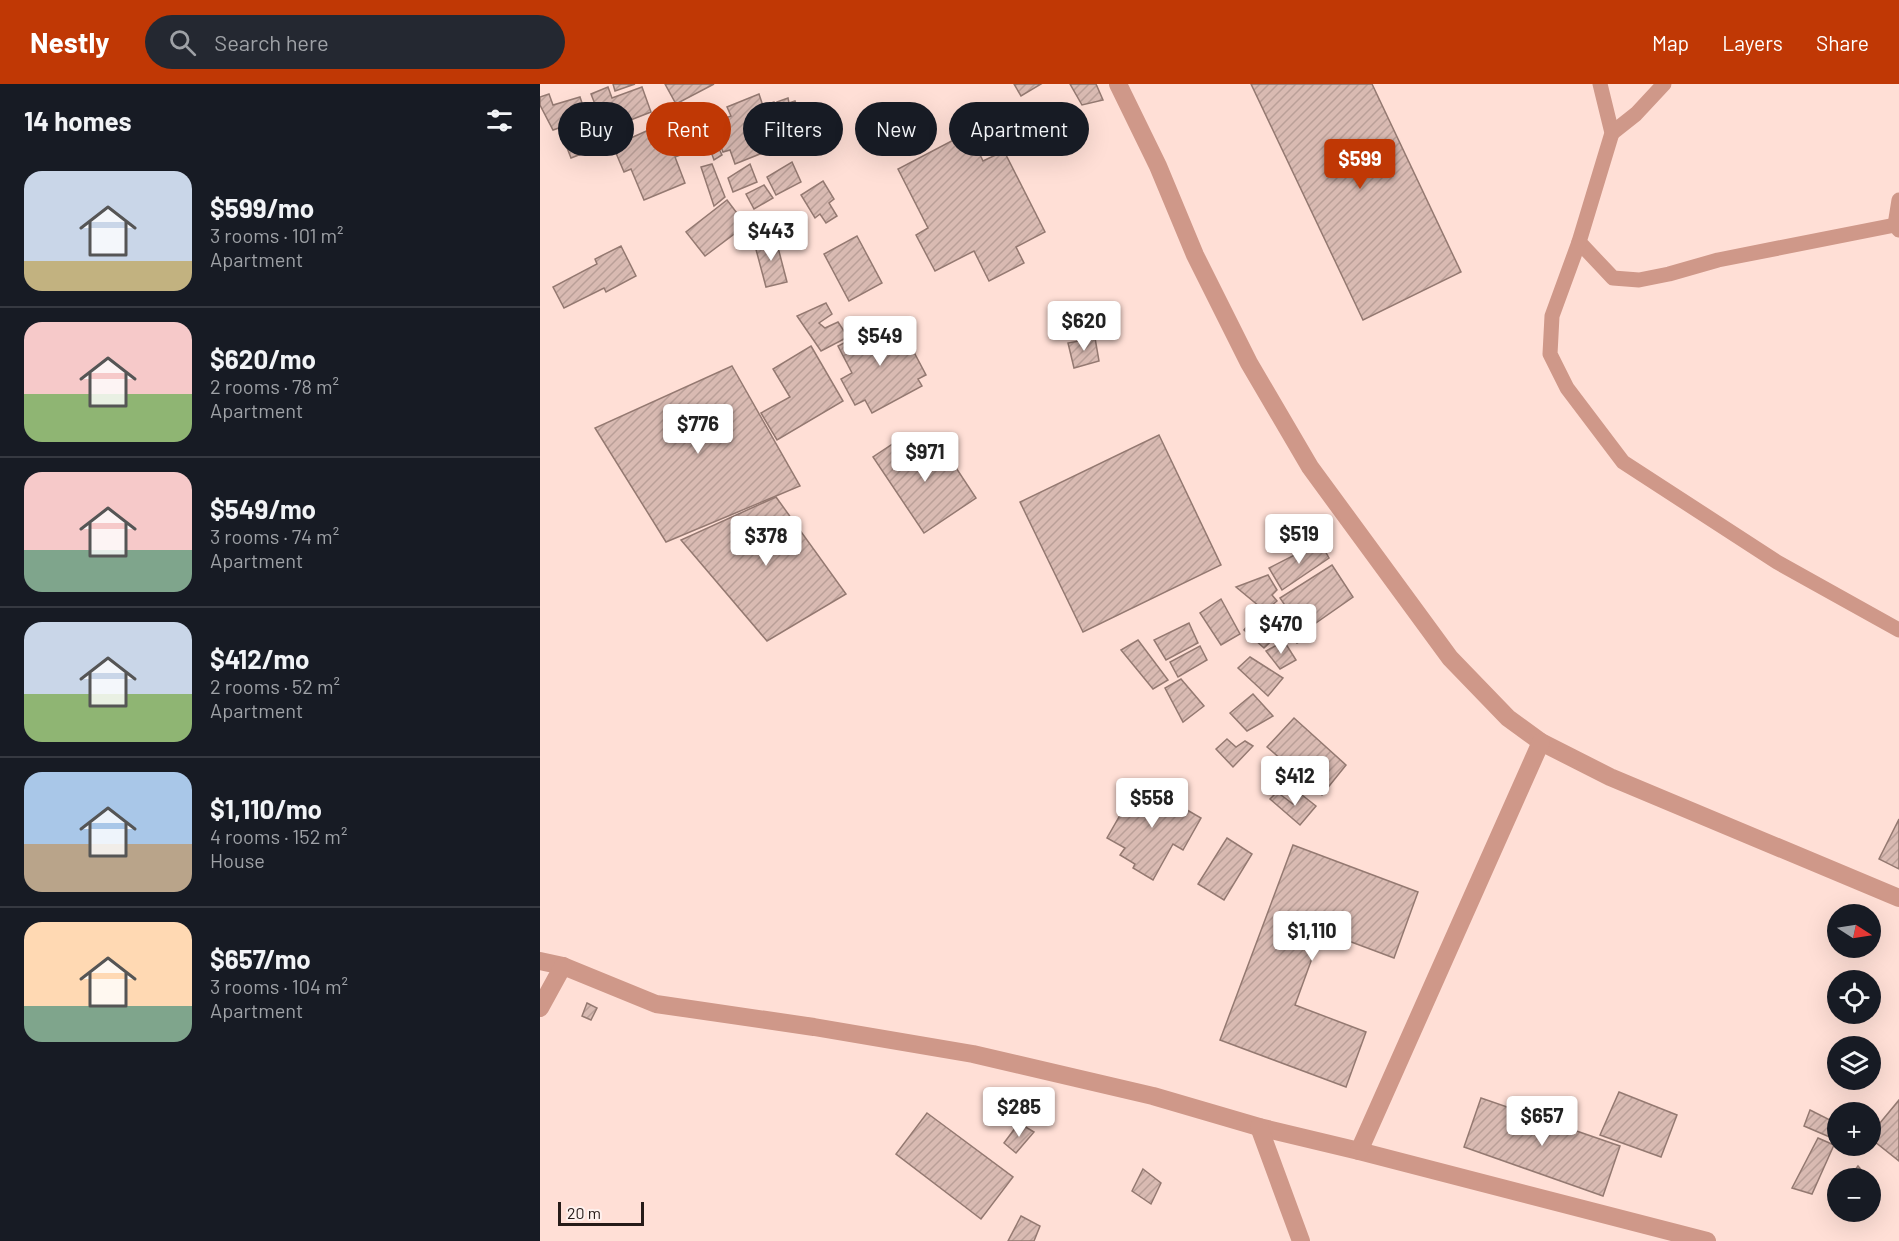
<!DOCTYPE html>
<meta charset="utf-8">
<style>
:root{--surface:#171b24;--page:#242831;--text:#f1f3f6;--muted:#9ea1a6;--line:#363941;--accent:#c03805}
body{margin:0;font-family:Barlow,sans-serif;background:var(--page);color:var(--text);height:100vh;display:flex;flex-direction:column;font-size:22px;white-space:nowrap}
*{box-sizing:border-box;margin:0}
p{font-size:20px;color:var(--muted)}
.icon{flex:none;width:33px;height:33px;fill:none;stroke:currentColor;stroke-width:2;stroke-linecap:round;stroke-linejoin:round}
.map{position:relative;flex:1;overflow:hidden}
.side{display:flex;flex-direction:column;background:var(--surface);width:540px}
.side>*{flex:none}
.guide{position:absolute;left:18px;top:18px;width:570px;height:54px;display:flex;gap:12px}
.needle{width:39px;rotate:102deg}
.buttons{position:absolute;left:1287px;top:820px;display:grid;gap:12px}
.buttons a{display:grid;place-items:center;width:54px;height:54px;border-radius:50%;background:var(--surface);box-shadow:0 6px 24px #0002;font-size:30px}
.scale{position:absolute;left:18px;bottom:15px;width:86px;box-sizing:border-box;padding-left:6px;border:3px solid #261b18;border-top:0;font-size:16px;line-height:21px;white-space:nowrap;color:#261b18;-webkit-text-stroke:4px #fef1ee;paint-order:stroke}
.price{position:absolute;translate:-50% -51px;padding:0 14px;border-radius:6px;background:#fff;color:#222;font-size:20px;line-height:39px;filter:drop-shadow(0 2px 3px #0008)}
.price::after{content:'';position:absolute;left:50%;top:36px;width:18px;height:14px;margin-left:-9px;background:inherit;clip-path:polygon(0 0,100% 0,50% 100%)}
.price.selected{background:var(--accent);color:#fff}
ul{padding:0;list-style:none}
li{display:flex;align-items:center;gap:18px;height:150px;padding:0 24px}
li+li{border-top:2px solid var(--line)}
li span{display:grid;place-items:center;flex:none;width:168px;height:120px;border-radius:18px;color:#555}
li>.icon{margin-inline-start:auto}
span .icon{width:72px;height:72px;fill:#fffc;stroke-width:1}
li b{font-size:26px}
h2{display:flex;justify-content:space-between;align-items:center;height:72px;padding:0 24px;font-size:26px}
.pill{padding:0 21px;border-radius:27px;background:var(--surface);box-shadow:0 6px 24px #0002;font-size:21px;line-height:54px}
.pill.selected{background:var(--accent);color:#fff}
header{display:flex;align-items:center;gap:36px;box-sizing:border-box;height:84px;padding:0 30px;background:var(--accent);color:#fff}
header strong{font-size:28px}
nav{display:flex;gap:33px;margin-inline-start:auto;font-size:21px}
.search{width:420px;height:54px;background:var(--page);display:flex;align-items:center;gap:15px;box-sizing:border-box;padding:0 21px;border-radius:33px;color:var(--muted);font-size:22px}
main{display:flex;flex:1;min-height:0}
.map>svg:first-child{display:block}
</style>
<header>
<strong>Nestly</strong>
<div class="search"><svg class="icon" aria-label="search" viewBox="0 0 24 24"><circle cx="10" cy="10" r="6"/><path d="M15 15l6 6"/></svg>Search here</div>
<nav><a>Map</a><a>Layers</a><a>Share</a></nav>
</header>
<main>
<section class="side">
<h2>14 homes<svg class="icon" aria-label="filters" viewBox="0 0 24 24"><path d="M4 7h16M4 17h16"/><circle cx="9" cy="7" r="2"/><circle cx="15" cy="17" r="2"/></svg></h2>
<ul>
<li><span style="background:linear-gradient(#c9d6e8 75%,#c2b280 0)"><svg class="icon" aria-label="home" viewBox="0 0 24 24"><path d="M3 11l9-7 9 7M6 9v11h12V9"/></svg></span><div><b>$599/mo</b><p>3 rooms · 101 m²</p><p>Apartment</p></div></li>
<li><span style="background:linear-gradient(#f6c9c9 60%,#8fb573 0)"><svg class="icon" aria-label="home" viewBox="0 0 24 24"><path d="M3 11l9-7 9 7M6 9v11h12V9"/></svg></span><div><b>$620/mo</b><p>2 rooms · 78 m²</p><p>Apartment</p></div></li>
<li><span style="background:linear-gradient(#f6c9c9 65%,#7fa58c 0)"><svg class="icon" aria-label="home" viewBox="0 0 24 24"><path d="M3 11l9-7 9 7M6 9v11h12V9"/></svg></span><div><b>$549/mo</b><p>3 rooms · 74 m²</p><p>Apartment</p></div></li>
<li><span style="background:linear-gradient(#c9d6e8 60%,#8fb573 0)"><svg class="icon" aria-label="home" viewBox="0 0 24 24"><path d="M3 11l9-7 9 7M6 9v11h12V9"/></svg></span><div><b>$412/mo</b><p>2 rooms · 52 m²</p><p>Apartment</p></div></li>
<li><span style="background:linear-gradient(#a9c7e8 60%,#b9a48a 0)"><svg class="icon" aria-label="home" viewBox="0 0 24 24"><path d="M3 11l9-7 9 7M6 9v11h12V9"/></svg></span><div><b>$1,110/mo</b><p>4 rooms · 152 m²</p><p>House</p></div></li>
<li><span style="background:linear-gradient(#ffd9b3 70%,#7fa58c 0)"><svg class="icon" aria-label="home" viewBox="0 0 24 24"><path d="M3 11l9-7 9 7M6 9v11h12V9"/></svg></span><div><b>$657/mo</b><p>3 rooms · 104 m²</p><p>Apartment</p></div></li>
</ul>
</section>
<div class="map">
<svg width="1359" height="1157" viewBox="0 0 1359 1157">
<defs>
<pattern id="building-hatch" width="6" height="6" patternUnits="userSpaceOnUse" patternTransform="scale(1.5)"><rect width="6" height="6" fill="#d9bab2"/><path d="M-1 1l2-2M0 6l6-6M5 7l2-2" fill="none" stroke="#ba9f98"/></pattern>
</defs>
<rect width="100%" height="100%" fill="#ffdfd6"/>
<g fill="url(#building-hatch)" stroke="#947971" stroke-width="1.5">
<polygon points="73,0 95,0 75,7"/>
<polygon points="125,0 174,0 136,20"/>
<polygon points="474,0 501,0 481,12"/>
<polygon points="530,0 556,0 563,16 542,21"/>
<polygon points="711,0 832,0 921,188 823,236"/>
<polygon points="68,3 72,14 102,3 111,28 65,46 51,10"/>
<polygon points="9,10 13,21 40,13 47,34 13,46 0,21 0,13"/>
<polygon points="219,10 223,22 234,18 250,58 195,80 190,66 183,68 172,39 191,32 187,23"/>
<polygon points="248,14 249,19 255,17 266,46 250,53 237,18"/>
<polygon points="58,36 67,60 31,74 22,51"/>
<polygon points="122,40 126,50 133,47 143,70 135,73 145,99 104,116 91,85 84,88 73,62"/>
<polygon points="172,50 182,71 174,76 165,52"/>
<polygon points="423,51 429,63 435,60 443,77 464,67 505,148 476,163 484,179 449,197 434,167 395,187 376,151 388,144 358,85"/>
<polygon points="252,78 261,98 236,111 227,93"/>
<polygon points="172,80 185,113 174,122 161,83"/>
<polygon points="210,80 217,98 193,108 188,94"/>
<polygon points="283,97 294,115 289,119 297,132 286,139 280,130 275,134 261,111"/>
<polygon points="224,101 233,114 214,125 206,110"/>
<polygon points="187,116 206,141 165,172 146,148"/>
<polygon points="235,152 247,198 226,203 214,158"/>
<polygon points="317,152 342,199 309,217 284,170"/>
<polygon points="81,162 96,192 66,208 64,204 24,224 13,203 57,180 55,175"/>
<polygon points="286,219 292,230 279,239 285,244 298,238 308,253 281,267 257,232"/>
<polygon points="349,235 361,258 367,255 386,291 378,295 382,302 332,329 325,316 315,321 301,295 312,289 298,262"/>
<polygon points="555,254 559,277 534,284 528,259"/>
<polygon points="271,262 303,317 237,356 221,329 250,313 233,285"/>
<polygon points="192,282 260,402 126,458 55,344"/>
<polygon points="619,351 681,481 543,548 480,418"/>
<polygon points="363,353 378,377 401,361 436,414 384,449 333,373"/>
<polygon points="236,413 306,510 227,557 141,456"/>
<polygon points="780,458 789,474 742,506 729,484"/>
<polygon points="792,481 813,513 763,548 740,514"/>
<polygon points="728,491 737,506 732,511 737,517 725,527 696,503"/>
<polygon points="681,515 700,550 681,561 660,529"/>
<polygon points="718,529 740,549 724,564 704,546"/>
<polygon points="649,539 658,559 626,576 614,556"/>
<polygon points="755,540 766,554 757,559 744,545"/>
<polygon points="598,556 628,596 613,605 581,566"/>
<polygon points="744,557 756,576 740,585 726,567"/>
<polygon points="660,562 667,576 638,593 630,578"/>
<polygon points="710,573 743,594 728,612 698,584"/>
<polygon points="641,595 664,622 643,638 625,604"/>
<polygon points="713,610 733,632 707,647 690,629"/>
<polygon points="754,634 806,681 782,711 727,663"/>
<polygon points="687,655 696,663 705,657 713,662 693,683 676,665"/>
<polygon points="599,698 661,734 643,766 633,760 613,796 593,784 595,780 580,771 585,764 567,754"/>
<polygon points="737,708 753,720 762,711 776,722 760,741 730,715"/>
<polygon points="1359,735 1359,785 1339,775"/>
<polygon points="687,754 712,770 684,816 658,800"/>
<polygon points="753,761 878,808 854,874 782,847 755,921 826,948 806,1003 680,956"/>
<polygon points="47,919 57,924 51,936 42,932"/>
<polygon points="1079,1008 1137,1031 1121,1073 1060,1051"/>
<polygon points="941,1014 1080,1062 1063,1112 924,1063"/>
<polygon points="1359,1016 1359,1077 1330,1054 1330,1051"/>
<polygon points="1270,1026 1298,1040 1292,1054 1264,1042"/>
<polygon points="387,1029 473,1093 441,1135 356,1070"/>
<polygon points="479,1039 494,1048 476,1069 464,1059"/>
<polygon points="1278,1054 1294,1061 1272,1110 1252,1104"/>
<polygon points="1318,1082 1329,1095 1308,1095"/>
<polygon points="603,1085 621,1099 611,1120 592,1107"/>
<polygon points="481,1132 500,1142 494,1157 468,1157"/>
</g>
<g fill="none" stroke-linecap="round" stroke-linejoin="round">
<g stroke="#cf9889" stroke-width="15">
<polyline points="1060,0 1072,49 1039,158 1073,194 1099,196 1129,190 1178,176 1355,141"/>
<polyline points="1072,49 1096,30 1124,0"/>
<polyline points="1359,116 1355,141 1359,146"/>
<polyline points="1039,158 1012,232 1010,270 1027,304 1083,378 1237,478 1359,546"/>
</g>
<g stroke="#cf9889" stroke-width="18">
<polyline points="578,0 618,82 655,171 709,279 770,383 910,574 968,634 1001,658 1070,693 1359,814"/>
<polyline points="0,877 23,882 116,920 274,943 433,970 613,1012 719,1043 819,1067 1167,1157"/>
<polyline points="0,924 23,882"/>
<polyline points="719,1043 761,1157"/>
<polyline points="819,1067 1001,658"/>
</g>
</g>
</svg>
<div class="buttons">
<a><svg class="needle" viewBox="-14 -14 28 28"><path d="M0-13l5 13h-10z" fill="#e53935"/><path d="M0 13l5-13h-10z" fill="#9ea1a6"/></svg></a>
<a><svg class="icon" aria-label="locate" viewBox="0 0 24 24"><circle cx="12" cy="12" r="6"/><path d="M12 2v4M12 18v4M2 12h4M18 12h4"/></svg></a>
<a><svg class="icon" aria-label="layers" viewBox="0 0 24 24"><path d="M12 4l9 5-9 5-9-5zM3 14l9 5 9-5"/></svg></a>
<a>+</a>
<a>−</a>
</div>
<div class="scale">20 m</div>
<b class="price selected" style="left:820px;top:106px">$599</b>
<b class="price" style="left:231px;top:178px">$443</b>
<b class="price" style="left:544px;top:268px">$620</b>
<b class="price" style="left:340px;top:283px">$549</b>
<b class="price" style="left:158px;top:371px">$776</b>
<b class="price" style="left:385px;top:399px">$971</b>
<b class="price" style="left:759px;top:481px">$519</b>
<b class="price" style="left:226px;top:483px">$378</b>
<b class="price" style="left:741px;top:571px">$470</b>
<b class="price" style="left:755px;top:723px">$412</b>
<b class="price" style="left:612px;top:745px">$558</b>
<b class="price" style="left:772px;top:878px">$1,110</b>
<b class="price" style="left:479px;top:1054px">$285</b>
<b class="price" style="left:1002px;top:1063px">$657</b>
<div class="guide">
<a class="pill">Buy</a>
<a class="pill selected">Rent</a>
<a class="pill">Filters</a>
<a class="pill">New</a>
<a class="pill">Apartment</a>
</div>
</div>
</main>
